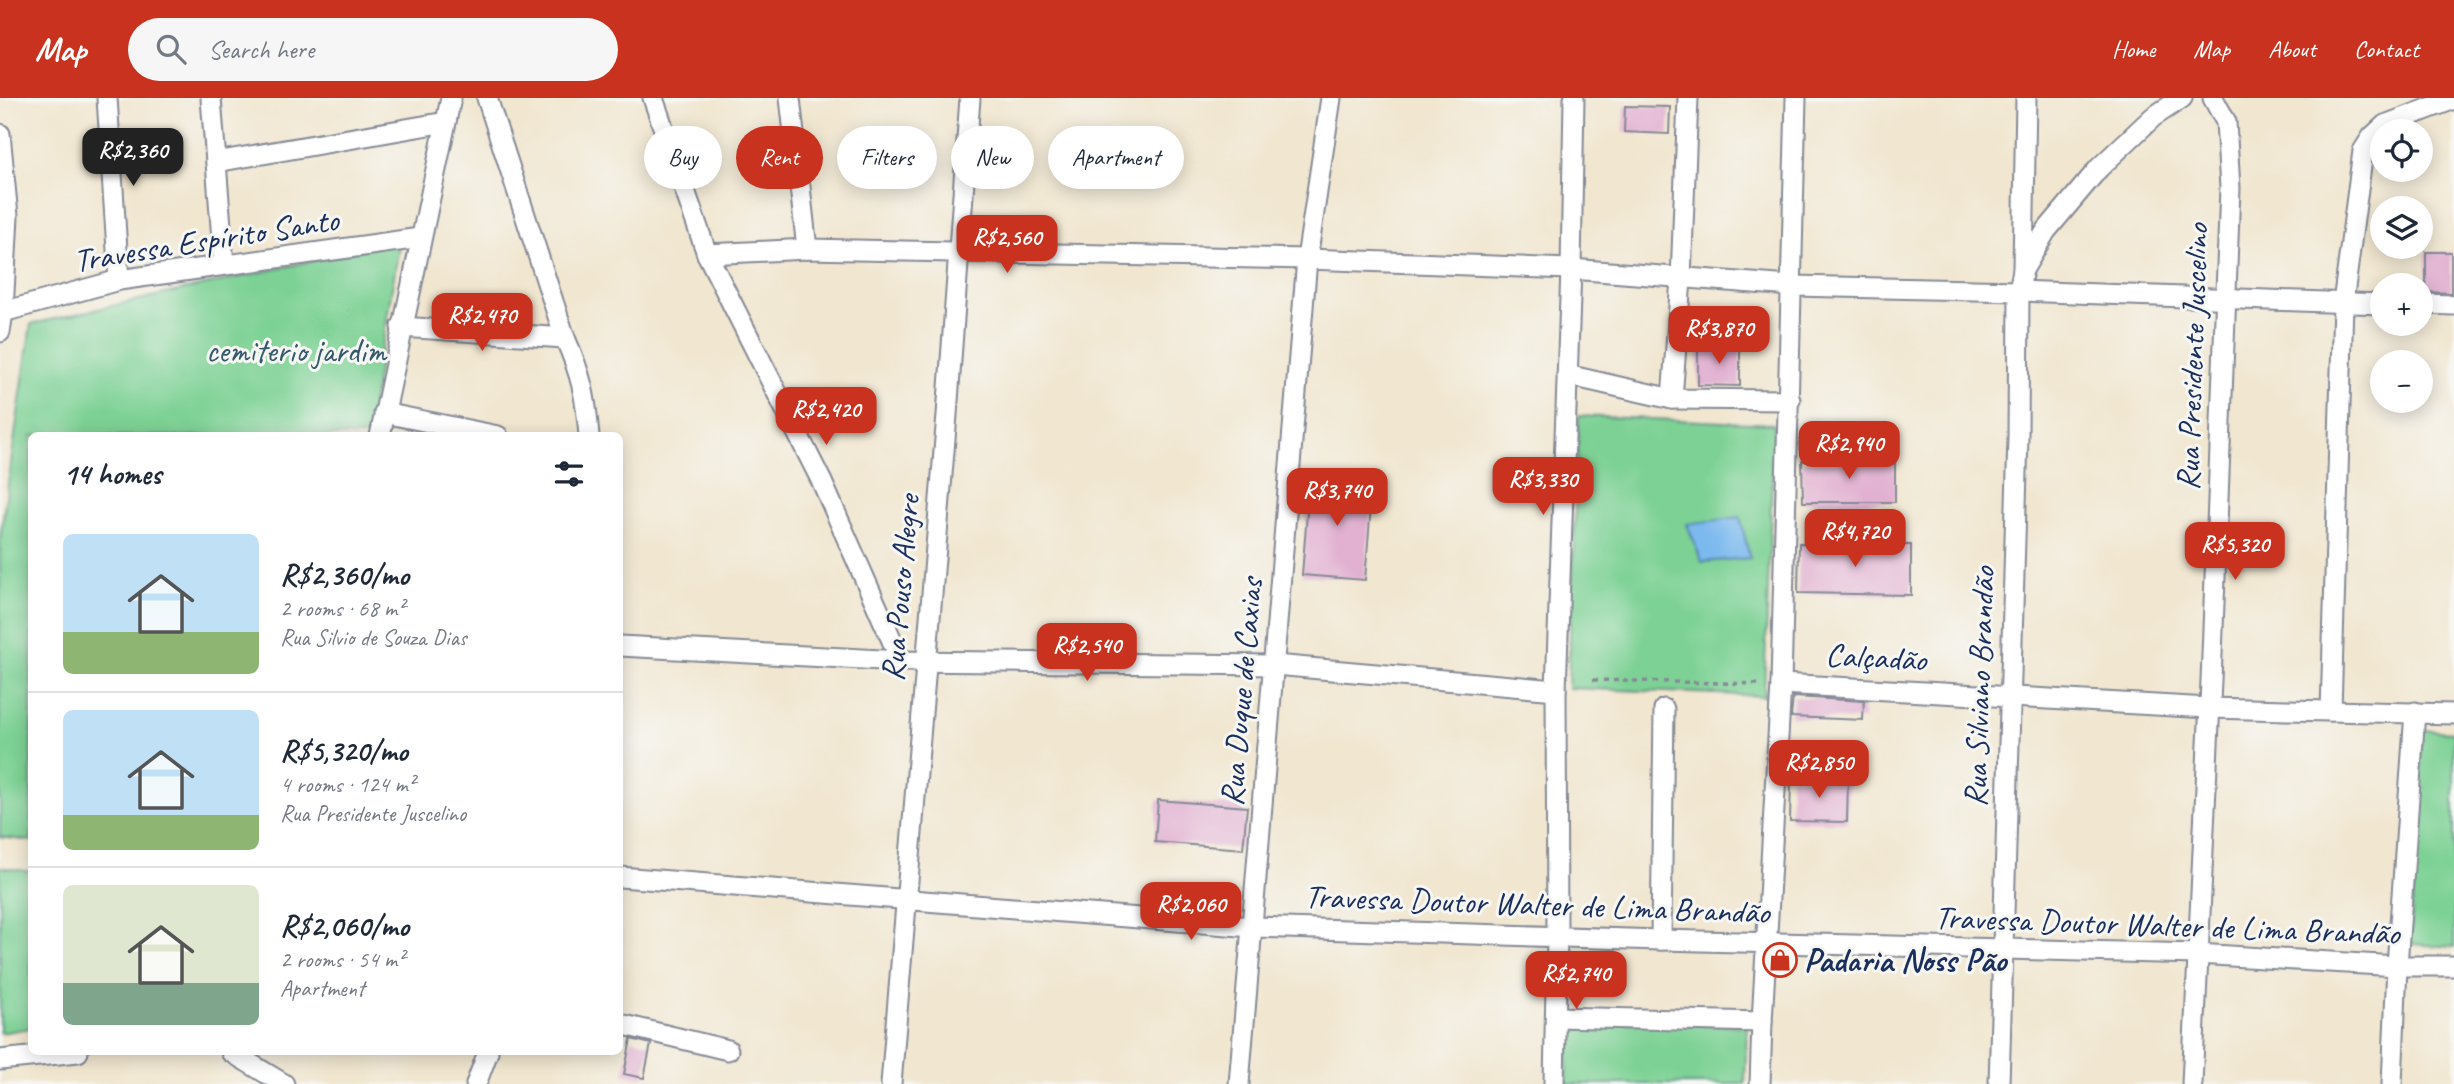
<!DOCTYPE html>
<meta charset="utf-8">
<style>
:root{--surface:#fff;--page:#f6f6f7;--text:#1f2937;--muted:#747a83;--line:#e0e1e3;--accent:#c8321e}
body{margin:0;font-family:Caveat,sans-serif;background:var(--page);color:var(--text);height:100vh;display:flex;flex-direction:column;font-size:26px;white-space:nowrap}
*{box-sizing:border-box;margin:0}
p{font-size:23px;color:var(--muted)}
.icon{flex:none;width:38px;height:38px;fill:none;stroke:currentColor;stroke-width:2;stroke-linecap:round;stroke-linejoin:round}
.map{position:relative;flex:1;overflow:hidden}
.side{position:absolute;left:28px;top:334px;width:595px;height:623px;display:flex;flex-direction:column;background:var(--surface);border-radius:10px;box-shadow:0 4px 18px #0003}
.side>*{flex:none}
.hud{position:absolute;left:644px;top:28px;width:665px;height:63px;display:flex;gap:14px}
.controls{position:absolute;left:2370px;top:21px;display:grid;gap:14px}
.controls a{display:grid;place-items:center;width:63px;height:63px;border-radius:50%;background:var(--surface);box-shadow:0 4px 18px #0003;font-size:35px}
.price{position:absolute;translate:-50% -60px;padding:0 16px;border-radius:14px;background:var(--accent);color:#fff;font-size:23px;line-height:46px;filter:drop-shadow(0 2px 4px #0008)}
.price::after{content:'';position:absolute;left:50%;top:42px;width:21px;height:16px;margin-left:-10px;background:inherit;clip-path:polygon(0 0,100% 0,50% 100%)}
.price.on{background:#222;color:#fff}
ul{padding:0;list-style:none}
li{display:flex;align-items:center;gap:21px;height:175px;padding:0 35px}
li+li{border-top:2px solid var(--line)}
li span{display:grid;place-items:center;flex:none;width:196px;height:140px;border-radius:10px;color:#555}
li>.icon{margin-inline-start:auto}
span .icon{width:84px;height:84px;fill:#fffc;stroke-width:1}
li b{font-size:30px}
h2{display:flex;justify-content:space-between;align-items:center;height:84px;padding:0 35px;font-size:30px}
.tag{padding:0 24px;border-radius:32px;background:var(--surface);box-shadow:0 4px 18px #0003;font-size:24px;line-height:63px}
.tag.on{background:var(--accent);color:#fff}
header{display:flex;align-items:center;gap:42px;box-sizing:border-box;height:98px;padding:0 35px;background:var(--accent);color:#fff}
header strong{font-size:33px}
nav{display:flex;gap:38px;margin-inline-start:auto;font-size:24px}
.search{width:490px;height:63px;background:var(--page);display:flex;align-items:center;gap:18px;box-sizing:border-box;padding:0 24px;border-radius:38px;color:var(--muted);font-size:26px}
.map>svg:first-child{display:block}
</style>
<header>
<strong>Map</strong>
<div class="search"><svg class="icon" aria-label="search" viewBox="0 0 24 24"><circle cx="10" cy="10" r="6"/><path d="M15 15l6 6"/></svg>Search here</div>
<nav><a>Home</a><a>Map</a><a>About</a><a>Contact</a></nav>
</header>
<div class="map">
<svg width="2454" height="986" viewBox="0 0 2454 986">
<rect width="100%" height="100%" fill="#f6f6f2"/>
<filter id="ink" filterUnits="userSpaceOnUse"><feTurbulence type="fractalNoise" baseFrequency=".0143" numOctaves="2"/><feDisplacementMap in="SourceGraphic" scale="14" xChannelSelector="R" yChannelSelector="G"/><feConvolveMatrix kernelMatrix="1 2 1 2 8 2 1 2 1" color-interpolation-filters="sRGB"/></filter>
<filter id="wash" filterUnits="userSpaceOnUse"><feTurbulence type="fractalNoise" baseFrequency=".00686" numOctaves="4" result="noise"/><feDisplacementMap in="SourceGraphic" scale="28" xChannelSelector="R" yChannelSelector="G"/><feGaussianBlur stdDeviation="1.57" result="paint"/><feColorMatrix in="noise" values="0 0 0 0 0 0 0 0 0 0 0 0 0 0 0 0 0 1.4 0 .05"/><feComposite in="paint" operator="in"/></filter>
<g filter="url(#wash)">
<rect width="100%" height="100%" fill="#f1e6cf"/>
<g fill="#7dd194" stroke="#4c8079" stroke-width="2">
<polygon points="400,143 367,338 32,338 31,743 0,739 0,440 31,226"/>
<polygon points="1579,318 1774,326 1764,598 1568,590"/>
<polygon points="2422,632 2454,634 2454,849 2410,846"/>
<polygon points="0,769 32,774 31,930 0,935"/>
<polygon points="1569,923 1747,928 1745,986 1567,986"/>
</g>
<polygon fill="#7cb9ee" stroke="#4c74a6" stroke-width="2" points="1740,419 1750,460 1702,464 1687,426"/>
<g id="blocks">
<g fill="#e2b1d2">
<polygon points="1625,8 1670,9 1669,36 1624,34"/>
<polygon points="2426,154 2451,154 2451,195 2426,194"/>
<polygon points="1698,248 1740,248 1740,288 1698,287"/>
<polygon points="1802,363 1895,363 1895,404 1803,404"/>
<polygon points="1310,378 1373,383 1365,482 1302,477"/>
<polygon points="1799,445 1911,447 1911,497 1798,495"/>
<polygon points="1793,599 1864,603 1863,622 1791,619"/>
<polygon points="1791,679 1848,680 1847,724 1790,723"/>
<polygon points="1158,702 1247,709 1243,751 1155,744"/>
<polygon points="631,941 651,946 644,980 624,976"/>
</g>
</g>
</g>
<g filter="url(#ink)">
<use href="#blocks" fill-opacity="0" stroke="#868a96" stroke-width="2"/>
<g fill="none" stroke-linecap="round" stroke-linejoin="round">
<g stroke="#868a96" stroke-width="23">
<g id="minor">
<polyline points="107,0 119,182"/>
<polyline points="211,0 224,167"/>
<path d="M487,0L565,240C581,276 586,298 589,338"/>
<polyline points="653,0 707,156 822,384 901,563"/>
<polyline points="790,0 807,151"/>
<polyline points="0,36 8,118 3,214 0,234"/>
<polyline points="216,64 446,24"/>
<polyline points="707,156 807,151 1307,161 1571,171 1792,188 2019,193 2382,206"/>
<polyline points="2023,171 2026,0"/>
<polyline points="2420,206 2454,207"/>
<polyline points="3,214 119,182 420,140"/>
<polyline points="401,229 565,240"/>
<polyline points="1567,277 1672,301 1790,302"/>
<polyline points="1672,301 1681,181 1688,0"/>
<polyline points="384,315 498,338"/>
<polyline points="380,338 451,0"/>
<polyline points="620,548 901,563 1275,567 1556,592"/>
<polyline points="1781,586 2209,610 2454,616"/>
<polyline points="2331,613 2343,205 2363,53 2372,39 2385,27 2454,1"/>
<polyline points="620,779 1253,829 1661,842 2197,856 2397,868 2454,868"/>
<polyline points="1661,842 1664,611"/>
<polyline points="1556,919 1762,924"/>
<polyline points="620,926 728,952"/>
<polyline points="231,954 284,986"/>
<polyline points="0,962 78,954"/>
<polyline points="476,986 488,954"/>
<polyline points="891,986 947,317 970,0"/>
<polyline points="1239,986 1307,161 1331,0"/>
<polyline points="1554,986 1557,839 1556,592 1571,171 1574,0"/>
<polyline points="1760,986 1762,924 1781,586 1796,0"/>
<polyline points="1999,986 2018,339 2019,193 2023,172 2046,133 2099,70 2153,19 2182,0"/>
<polyline points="2192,986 2211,583 2230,90 2226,24 2213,0"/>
<polyline points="2392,986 2397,868 2415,614"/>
</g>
</g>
<polyline stroke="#868a96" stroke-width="3.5" stroke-dasharray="5 5" stroke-linecap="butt" points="1593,582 1762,586"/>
<use href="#minor" stroke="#fff" stroke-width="19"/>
</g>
</g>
<defs>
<g id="shop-ring" transform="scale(1.75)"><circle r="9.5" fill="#f6f6f2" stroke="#c8321e" stroke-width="1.5"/><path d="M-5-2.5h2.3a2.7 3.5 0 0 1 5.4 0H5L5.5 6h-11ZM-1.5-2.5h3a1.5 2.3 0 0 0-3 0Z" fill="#c8321e"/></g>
</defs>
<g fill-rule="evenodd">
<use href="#shop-ring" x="1780" y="862"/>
</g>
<g text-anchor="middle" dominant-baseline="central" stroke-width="6" stroke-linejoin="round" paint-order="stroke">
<g font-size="33" fill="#1b2f5e" stroke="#f6f6f2">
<text transform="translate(206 142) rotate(-9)">Travessa Espírito Santo</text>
<text transform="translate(2192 259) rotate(-88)">Rua Presidente Juscelino</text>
<text transform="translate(900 490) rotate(-85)">Rua Pouso Alegre</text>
<text transform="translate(1876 559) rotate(3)">Calçadão</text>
<text transform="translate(1979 589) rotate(-88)">Rua Silviano Brandão</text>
<text transform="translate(1241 594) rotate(-85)">Rua Duque de Caxias</text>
<text transform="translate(1537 806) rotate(2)">Travessa Doutor Walter de Lima Brandão</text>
<text transform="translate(2167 827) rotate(2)">Travessa Doutor Walter de Lima Brandão</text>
</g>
<g font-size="33" fill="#34586c" stroke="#f6f6f2">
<text x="296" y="253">cemiterio jardim</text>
</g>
<g font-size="33" font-weight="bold" fill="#1b2f5e" stroke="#f6f6f2" text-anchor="start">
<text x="1804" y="862">Padaria Noss Pão</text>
</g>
</g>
</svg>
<div class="controls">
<a><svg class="icon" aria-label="locate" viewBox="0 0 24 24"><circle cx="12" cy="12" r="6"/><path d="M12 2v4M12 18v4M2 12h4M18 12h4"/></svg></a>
<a><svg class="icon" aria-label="layers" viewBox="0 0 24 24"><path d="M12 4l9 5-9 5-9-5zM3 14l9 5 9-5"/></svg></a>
<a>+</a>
<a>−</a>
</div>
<b class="price on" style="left:133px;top:90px">R$2,360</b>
<b class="price" style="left:1007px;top:177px">R$2,560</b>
<b class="price" style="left:482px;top:255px">R$2,470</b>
<b class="price" style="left:1719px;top:268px">R$3,870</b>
<b class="price" style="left:826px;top:349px">R$2,420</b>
<b class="price" style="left:1849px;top:383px">R$2,940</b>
<b class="price" style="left:1543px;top:419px">R$3,330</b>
<b class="price" style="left:1337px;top:430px">R$3,740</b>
<b class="price" style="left:1855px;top:471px">R$4,720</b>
<b class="price" style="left:2235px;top:484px">R$5,320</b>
<b class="price" style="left:1087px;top:585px">R$2,540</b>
<b class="price" style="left:1819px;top:702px">R$2,850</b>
<b class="price" style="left:1191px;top:844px">R$2,060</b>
<b class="price" style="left:1576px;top:913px">R$2,740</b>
<div class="hud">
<a class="tag">Buy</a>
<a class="tag on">Rent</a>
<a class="tag">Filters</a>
<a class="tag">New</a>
<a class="tag">Apartment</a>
</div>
<section class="side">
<h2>14 homes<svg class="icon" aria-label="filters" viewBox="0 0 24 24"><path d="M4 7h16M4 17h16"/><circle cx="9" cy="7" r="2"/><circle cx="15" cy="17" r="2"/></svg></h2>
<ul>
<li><span style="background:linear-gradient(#bfe0f5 70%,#8fb573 0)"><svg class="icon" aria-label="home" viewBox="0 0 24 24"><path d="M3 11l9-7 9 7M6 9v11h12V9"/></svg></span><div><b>R$2,360/mo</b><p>2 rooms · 68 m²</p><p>Rua Silvio de Souza Dias</p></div></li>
<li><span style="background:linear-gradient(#bfe0f5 75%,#8fb573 0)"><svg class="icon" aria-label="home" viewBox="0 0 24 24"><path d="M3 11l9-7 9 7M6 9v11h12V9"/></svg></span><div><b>R$5,320/mo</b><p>4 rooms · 124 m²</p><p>Rua Presidente Juscelino</p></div></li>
<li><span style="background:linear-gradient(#dfe7d0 70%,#7fa58c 0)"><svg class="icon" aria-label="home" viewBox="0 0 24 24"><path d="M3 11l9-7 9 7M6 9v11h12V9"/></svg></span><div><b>R$2,060/mo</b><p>2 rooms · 54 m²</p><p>Apartment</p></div></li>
</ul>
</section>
</div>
